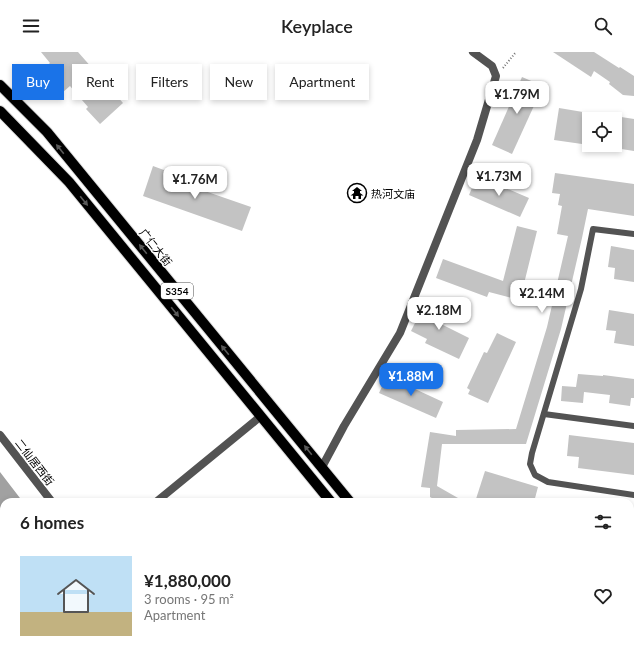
<!DOCTYPE html>
<meta charset="utf-8">
<style>
:root{--surface:#fff;--page:#f6f6f6;--text:#222;--muted:#767676;--accent:#1a73e8}
body{margin:0;font-family:Lato,"Noto Sans SC",sans-serif;background:var(--page);color:var(--text);height:100vh;display:flex;flex-direction:column;font-size:15px;white-space:nowrap}
*{box-sizing:border-box;margin:0}
p{font-size:13px;color:var(--muted)}
.icon{flex:none;width:22px;height:22px;fill:none;stroke:currentColor;stroke-width:2;stroke-linecap:round;stroke-linejoin:round}
.map{position:relative;flex:1;overflow:hidden}
.panel{position:absolute;left:0px;top:446px;width:634px;height:156px;display:flex;flex-direction:column;background:var(--surface);border-radius:12px 12px 0 0;box-shadow:0 2px 6px #0003}
.panel>*{flex:none}
.hud{position:absolute;left:12px;top:12px;width:400px;height:36px;display:flex;gap:8px}
.buttons{position:absolute;left:582px;top:60px;display:grid;gap:8px}
.buttons a{display:grid;place-items:center;width:40px;height:40px;border-radius:0px;background:var(--surface);box-shadow:0 2px 6px #0003;font-size:20px}
.price{position:absolute;translate:-50% -34px;padding:0 9px;border-radius:8px;background:#fff;color:#222;font-size:13px;line-height:26px;filter:drop-shadow(0 1px 2px #0008)}
.price::after{content:'';position:absolute;left:50%;top:24px;width:12px;height:9px;margin-left:-6px;background:inherit;clip-path:polygon(0 0,100% 0,50% 100%)}
.price.selected{background:var(--accent);color:#fff}
ul{padding:0;list-style:none}
li{display:flex;align-items:center;gap:12px;height:100px;padding:0 20px}
li span{display:grid;place-items:center;flex:none;width:112px;height:80px;border-radius:0px;color:#555}
li>.icon{margin-inline-start:auto}
span .icon{width:48px;height:48px;fill:#fffc;stroke-width:1}
li b{font-size:17px}
h2{display:flex;justify-content:space-between;align-items:center;height:48px;padding:0 20px;font-size:17px}
.tag{padding:0 14px;border-radius:0px;background:var(--surface);box-shadow:0 2px 6px #0003;font-size:14px;line-height:36px}
.tag.selected{background:var(--accent);color:#fff}
header{display:flex;justify-content:space-between;align-items:center;height:52px;padding:0 20px;background:var(--surface);font-size:18px;font-weight:600}
.map>svg:first-child{display:block}
</style>
<header><svg class="icon" aria-label="menu" viewBox="0 0 24 24"><path d="M4 6h16M4 12h16M4 18h16"/></svg>Keyplace<svg class="icon" aria-label="search" viewBox="0 0 24 24"><circle cx="10" cy="10" r="6"/><path d="M15 15l6 6"/></svg></header>
<div class="map">
<svg width="634" height="602" viewBox="0 0 634 602">
<rect width="100%" height="100%" fill="#fff"/>
<g fill="#a1a1a1">
<polygon points="0,420 23,450 4,450 4,478 0,473"/>
<polygon points="104,598 134,598 138,602 107,602"/>
</g>
<g fill="#c3c3c3">
<polygon points="41,0 78,0 123,51 100,72 86,57 88,55 70,34 63,40 43,17 50,11"/>
<polygon points="553,0 594,0 619,16 620,15 634,24 634,44 623,43 609,32 610,30 594,19 591,25"/>
<polygon points="522,25 543,34 512,102 492,93"/>
<polygon points="559,56 589,61 589,93 554,88"/>
<polygon points="615,64 634,67 634,99 615,96"/>
<polygon points="153,114 172,121 170,127 251,155 242,179 143,144"/>
<polygon points="555,121 634,132 634,164 588,157 582,186 561,277 526,392 442,392 437,434 465,450 439,450 430,445 430,436 421,435 430,380 456,384 456,378 516,377 547,275 568,184 557,182 562,154 558,153 560,142 552,141"/>
<polygon points="477,124 529,146 520,165 469,143"/>
<polygon points="517,174 537,179 520,248 489,240 487,245 436,226 443,207 503,229"/>
<polygon points="611,194 634,198 634,230 614,227 615,216 608,215"/>
<polygon points="426,249 447,259 441,272 469,286 459,307 425,291 427,287 411,279"/>
<polygon points="609,258 634,262 634,294 614,291 616,279 606,278"/>
<polygon points="497,281 516,290 488,351 468,342 470,338 467,336 484,300 487,301"/>
<polygon points="578,322 603,324 603,323 634,327 634,346 631,346 630,354 609,351 610,343 584,340 583,351 561,349 562,334 576,335"/>
<polygon points="387,324 443,350 436,366 379,341"/>
<polygon points="569,383 634,391 634,423 578,416 579,405 567,404"/>
<polygon points="485,419 538,435 534,450 475,450"/>
</g>
<g fill="none" stroke-linecap="round" stroke-linejoin="round">
<g stroke="#dbdbdb" stroke-width="12">
<g id="primary">
<polyline points="0,33 47,80 350,450"/>
<polyline points="0,59 69,130 331,450"/>
<polyline points="453,598 457,602"/>
<polyline points="473,598 476,602"/>
</g>
</g>
<polyline stroke="#757575" stroke-width="2" stroke-dasharray="1 2" stroke-linecap="butt" points="503,16 516,0"/>
<g stroke="#535353" stroke-width="6">
<polyline points="634,182 593,177 581,237 532,401 530,412 535,423 548,430 634,443"/>
<polyline points="544,362 634,374"/>
</g>
<g stroke="#535353" stroke-width="8">
<polyline points="0,383 52,450"/>
<polyline points="322,415 344,374 400,281 477,88 496,24 492,14 473,0"/>
<polyline points="156,450 261,364"/>
<polyline points="0,549 4,554"/>
<polyline points="41,598 44,602"/>
<polyline points="217,598 223,602"/>
</g>
<use href="#primary" stroke="#000" stroke-width="10"/>
</g>
<defs><path id="oneway-solid" d="M-6-.8H1V-3.2L6.5 0L1 3.2V.8H-6Z"/></defs>
<g fill="#595959">
<use href="#oneway-solid" transform="translate(60 97) rotate(-129)"/>
<use href="#oneway-solid" transform="translate(84 149) rotate(51)"/>
<use href="#oneway-solid" transform="translate(143 197) rotate(-129)"/>
<use href="#oneway-solid" transform="translate(175 260) rotate(51)"/>
<use href="#oneway-solid" transform="translate(225 298) rotate(-129)"/>
<use href="#oneway-solid" transform="translate(308 398) rotate(-129)"/>
</g>
<defs>
<g id="temple-ring" transform="scale(1)"><circle r="9.5" fill="#fff" stroke="#000" stroke-width="1.5"/><path d="M0-6L5-2H3V0L6.5 2.5H4V6H1.5V3h-3V6H-4V2.5H-6.5L-3 0V-2H-5Z" fill="#000"/></g>
</defs>
<g fill-rule="evenodd">
<use href="#temple-ring" x="357" y="141"/>
</g>
<g text-anchor="middle" dominant-baseline="central" stroke-width="3" stroke-linejoin="round" paint-order="stroke">
<rect fill="#fff" stroke="#4c4c4c" stroke-width="1" x="161" y="231" width="32" height="16" rx="3"/>
<g font-size="10" font-weight="bold" fill="#000">
<text x="177" y="239">S354</text>
</g>
<g font-size="11" fill="#000" stroke="#fff" text-anchor="start">
<text x="371" y="141">热河文庙</text>
</g>
<g font-size="11" fill="#000" stroke="#fff">
<text transform="translate(156 195) rotate(51)">广仁大街</text>
<text transform="translate(35 410) rotate(52)">二仙居西街</text>
</g>
</g>
</svg>
<div class="buttons">
<a><svg class="icon" aria-label="locate" viewBox="0 0 24 24"><circle cx="12" cy="12" r="6"/><path d="M12 2v4M12 18v4M2 12h4M18 12h4"/></svg></a>
</div>
<b class="price" style="left:517px;top:63px">¥1.79M</b>
<b class="price" style="left:499px;top:145px">¥1.73M</b>
<b class="price" style="left:195px;top:148px">¥1.76M</b>
<b class="price" style="left:542px;top:262px">¥2.14M</b>
<b class="price" style="left:439px;top:279px">¥2.18M</b>
<b class="price selected" style="left:411px;top:345px">¥1.88M</b>
<div class="hud">
<a class="tag selected">Buy</a>
<a class="tag">Rent</a>
<a class="tag">Filters</a>
<a class="tag">New</a>
<a class="tag">Apartment</a>
</div>
<section class="panel">
<h2>6 homes<svg class="icon" aria-label="filters" viewBox="0 0 24 24"><path d="M4 7h16M4 17h16"/><circle cx="9" cy="7" r="2"/><circle cx="15" cy="17" r="2"/></svg></h2>
<ul>
<li><span style="background:linear-gradient(#bfe0f5 70%,#c2b280 0)"><svg class="icon" aria-label="home" viewBox="0 0 24 24"><path d="M3 11l9-7 9 7M6 9v11h12V9"/></svg></span><div><b>¥1,880,000</b><p>3 rooms · 95 m²</p><p>Apartment</p></div><svg class="icon" aria-label="heart" viewBox="0 0 24 24"><path d="M12 20l-8-8c-3-5 5-10 8-4 3-6 11-1 8 4z"/></svg></li>
</ul>
</section>
</div>
